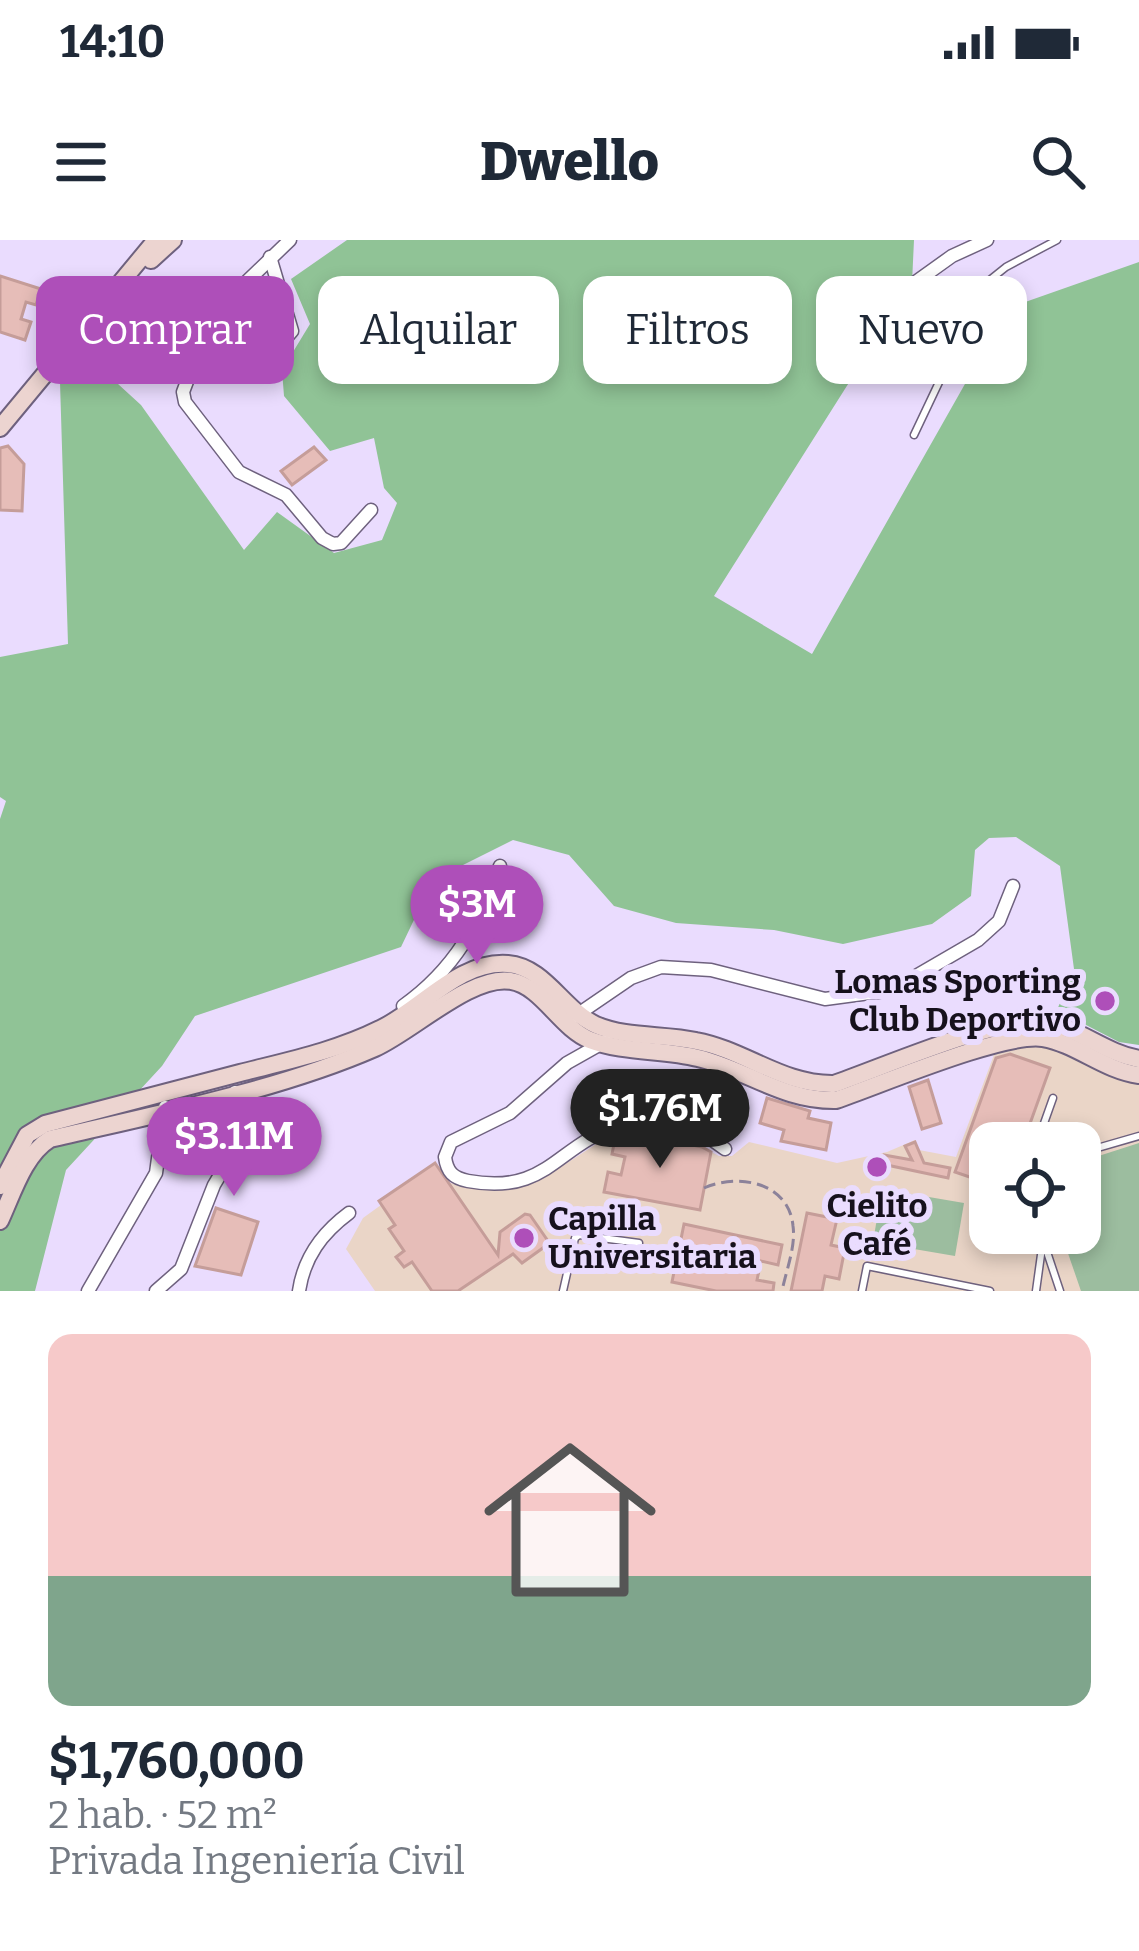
<!DOCTYPE html>
<html lang="es">
<meta charset="utf-8">
<style>
:root{--surface:#fff;--page:#f2f2f3;--text:#1f2937;--muted:#747a83;--accent:#ae4fb9}
body{margin:0;font-family:Bitter,serif;background:var(--page);color:var(--text);height:100vh;display:flex;flex-direction:column;font-size:45px;white-space:nowrap}
*{box-sizing:border-box;margin:0}
p{font-size:39px;color:var(--muted)}
.icon{flex:none;width:66px;height:66px;fill:none;stroke:currentColor;stroke-width:2;stroke-linecap:round;stroke-linejoin:round}
.map{position:relative;height:1051px;overflow:hidden}
.drawer{display:flex;flex-direction:column;background:var(--surface);flex:1}
.drawer>*{flex:none}
.top-card{position:absolute;left:36px;top:36px;width:1068px;height:108px;display:flex;gap:24px}
.tools{position:absolute;left:969px;top:882px;display:grid;gap:24px}
.tools a{display:grid;place-items:center;width:132px;height:132px;border-radius:24px;background:var(--surface);box-shadow:0 6px 18px #0003;font-size:60px}
.price{position:absolute;translate:-50% -102px;padding:0 27px;border-radius:42px;background:var(--accent);color:#fff;font-size:39px;line-height:78px;filter:drop-shadow(0 3px 6px #0008)}
.price::after{content:'';position:absolute;left:50%;top:72px;width:36px;height:27px;margin-left:-18px;background:inherit;clip-path:polygon(0 0,100% 0,50% 100%)}
.price.current{background:#222;color:#fff}
ul{padding:0;list-style:none}
li{display:grid;align-content:center;gap:24px;height:636px;padding:0 48px}
li span{display:grid;place-items:center;height:372px;border-radius:24px;color:#555}
li>.icon{margin-inline-start:auto}
span .icon{width:216px;height:216px;fill:#fffc;stroke-width:1}
li b{font-size:51px}
.chip{padding:0 42px;border-radius:24px;background:var(--surface);box-shadow:0 6px 18px #0003;font-size:42px;line-height:108px}
.chip.current{background:var(--accent);color:#fff}
.status{display:flex;justify-content:space-between;align-items:center;height:84px;padding:0 60px;background:var(--surface);direction:ltr}
.status svg{height:33px;fill:currentColor}
header{display:flex;justify-content:space-between;align-items:center;height:156px;padding:0 48px;background:var(--surface);font-size:54px;font-weight:800}
.map>svg:first-child{display:block}
</style>
<div class="status"><b>14:10</b><svg viewBox="0 0 49 12"><path d="M0 12V9h3v3zM5 12V6h3v6zM10 12V3h3v9zM15 12V0h3v12zM26 1h20v11H26zM47 4h2v5h-2z"/></svg></div>
<header><svg class="icon" aria-label="menu" viewBox="0 0 24 24"><path d="M4 6h16M4 12h16M4 18h16"/></svg>Dwello<svg class="icon" aria-label="search" viewBox="0 0 24 24"><circle cx="10" cy="10" r="6"/><path d="M15 15l6 6"/></svg></header>
<div class="map">
<svg width="1139" height="1051" viewBox="0 0 1139 1051">
<rect width="100%" height="100%" fill="#eadcfe"/>
<path fill="#ead5c7" fill-rule="evenodd" d="M1029,803L1057,809L1103,833L1139,843V1051H375L346,1009L363,978L381,965L379,961L435,923L449,943L505,948L545,937L612,894L633,889L676,893L719,916H732L749,902L837,923L887,912L915,900L919,910L956,917L995,812ZM990,903H1080V993H990Z"/>
<g fill="#9cbd9f">
<polygon points="1139,903 1139,1051 1081,1051 1061,993 1080,993 1080,922"/>
<polygon points="882,949 964,963 955,1016 873,1002"/>
</g>
<polygon fill="#90c396" points="347,0 914,0 912,43 714,356 812,414 1008,68 1139,22 1139,805 1119,802 1057,770 1074,729 1060,626 1016,597 989,598 975,610 971,656 932,684 843,704 774,690 676,683 614,666 569,615 513,600 433,640 401,707 195,776 162,826 66,930 35,1051 0,1051 0,579 6,561 0,557 0,417 68,404 60,142 83,112 141,165 244,310 277,272 334,313 382,300 397,263 384,248 374,198 330,211 284,156 282,130 310,84 291,39"/>
<g fill="#e6bdb8" stroke="#c59d99" stroke-width="3">
<polygon points="0,36 41,49 36,65 26,62 21,79 31,82 25,100 0,92"/>
<polygon points="143,43 169,67 113,126 106,120 111,114 103,100 143,58 136,51"/>
<polygon points="8,206 24,224 22,271 0,270 0,208"/>
<polygon points="314,207 326,220 292,245 281,231"/>
<polygon points="1010,814 1050,828 1023,903 990,903 990,944 955,932 996,818"/>
<polygon points="928,840 941,883 922,889 909,847"/>
<polygon points="767,858 810,871 808,878 831,883 826,910 781,901 784,890 760,883"/>
<polygon points="636,893 702,907 711,912 700,970 604,952 608,932 621,935 625,917 612,914 615,899"/>
<polygon points="915,902 924,923 950,928 948,938 882,924 884,915 912,920 905,906"/>
<polygon points="435,923 498,1015 500,992 525,974 530,975 548,1001 547,1005 522,1023 513,1014 458,1051 432,1051 412,1022 404,1027 396,1017 404,1011 389,989 395,985 379,961"/>
<polygon points="216,968 258,982 241,1035 195,1026"/>
<polygon points="807,973 837,979 831,1005 845,1008 839,1039 825,1036 822,1051 791,1051"/>
<polygon points="684,984 782,1005 778,1025 761,1021 757,1040 774,1043 773,1051 716,1051 672,1042 676,1022 685,1024 689,1006 680,1004"/>
</g>
<g fill="none" stroke-linecap="round" stroke-linejoin="round">
<g stroke="#6e617e" stroke-width="9">
<g id="lane">
<polyline points="914,195 986,43 1006,27 1057,0"/>
<polyline points="1037,903 1053,858"/>
<polyline points="1080,913 1139,896"/>
<polyline points="1044,1003 1060,1051"/>
<polyline points="563,1051 575,998 579,995 639,1003 635,1027 572,1017"/>
<polyline points="862,1051 867,1026 990,1051"/>
<polyline points="1036,1051 1044,993"/>
</g>
</g>
<g stroke="#6e617e" stroke-width="15">
<g id="street">
<polyline points="290,0 212,75 183,152 185,162 239,232 286,255 322,298 333,304 341,303 371,270"/>
<polyline points="871,74 952,16 987,0"/>
<polyline points="267,120 292,91 270,17"/>
<path d="M403,766C455,729 479,684 500,626"/>
<polyline points="574,777 631,738 661,727 711,730 825,759 892,750 978,700 999,681 1013,646"/>
<path d="M606,801L567,823L510,873L451,902L445,917C447,932 453,938 468,941C549,956 557,903 620,886C657,876 694,885 725,909"/>
<polyline points="88,1051 156,933 165,867"/>
<polyline points="156,1051 181,1029 214,945 242,898 244,875 235,852"/>
<path d="M299,1051C304,1017 322,993 349,973"/>
</g>
</g>
<g stroke="#6e617e" stroke-width="20">
<g id="secondary">
<polyline points="151,20 173,0"/>
<polyline points="0,188 156,0"/>
<path d="M0,946L27,895L45,884C110,867 175,850 240,833C287,821 336,811 380,789C421,770 459,720 508,724C545,727 563,770 596,785C626,798 664,794 696,801C745,810 782,845 834,844C881,828 999,776 1042,782C1077,786 1104,813 1139,819"/>
<path d="M0,981C13,953 24,915 50,899C153,875 279,850 375,808C413,791 472,734 511,741C542,746 560,788 590,800C624,813 663,809 698,818C747,830 783,861 836,860C880,845 1004,792 1043,798C1077,804 1103,830 1139,835"/>
</g>
</g>
<path stroke="#8c829a" stroke-width="3" stroke-dasharray="12 6" stroke-linecap="butt" d="M704,948C738,933 789,942 793,986C796,1006 786,1031 782,1051"/>
<use href="#lane" stroke="#fff" stroke-width="6"/>
<use href="#street" stroke="#fff" stroke-width="12"/>
<use href="#secondary" stroke="#ecd4d0" stroke-width="16"/>
</g>
<g fill="#ae4fb9" stroke="#eadcfe" stroke-width="4.5">
<circle cx="1105" cy="761" r="12"/>
<circle cx="877" cy="927" r="12"/>
<circle cx="524" cy="998" r="12"/>
</g>
<g text-anchor="middle" dominant-baseline="central" stroke-width="12" stroke-linejoin="round" paint-order="stroke">
<g font-size="33" font-weight="bold" fill="#16111c" stroke="#eadcfe" text-anchor="end">
<text x="1081" y="742">Lomas Sporting<tspan x="1081" dy="38">Club Deportivo</tspan></text>
<text x="877" y="966" text-anchor="middle">Cielito<tspan x="877" dy="38">Café</tspan></text>
<text x="548" y="979" text-anchor="start">Capilla<tspan x="548" dy="38">Universitaria</tspan></text>
</g>
</g>
</svg>
<div class="tools">
<a><svg class="icon" aria-label="locate" viewBox="0 0 24 24"><circle cx="12" cy="12" r="6"/><path d="M12 2v4M12 18v4M2 12h4M18 12h4"/></svg></a>
</div>
<b class="price" style="left:477px;top:727px">$3M</b>
<b class="price current" style="left:660px;top:931px">$1.76M</b>
<b class="price" style="left:234px;top:959px">$3.11M</b>
<div class="top-card">
<a class="chip current">Comprar</a>
<a class="chip">Alquilar</a>
<a class="chip">Filtros</a>
<a class="chip">Nuevo</a>
</div>
</div>
<section class="drawer">
<ul>
<li><span style="background:linear-gradient(#f6c9c9 65%,#7fa58c 0)"><svg class="icon" aria-label="home" viewBox="0 0 24 24"><path d="M3 11l9-7 9 7M6 9v11h12V9"/></svg></span><div><b>$1,760,000</b><p>2 hab. · 52 m²</p><p>Privada Ingeniería Civil</p></div></li>
</ul>
</section>
